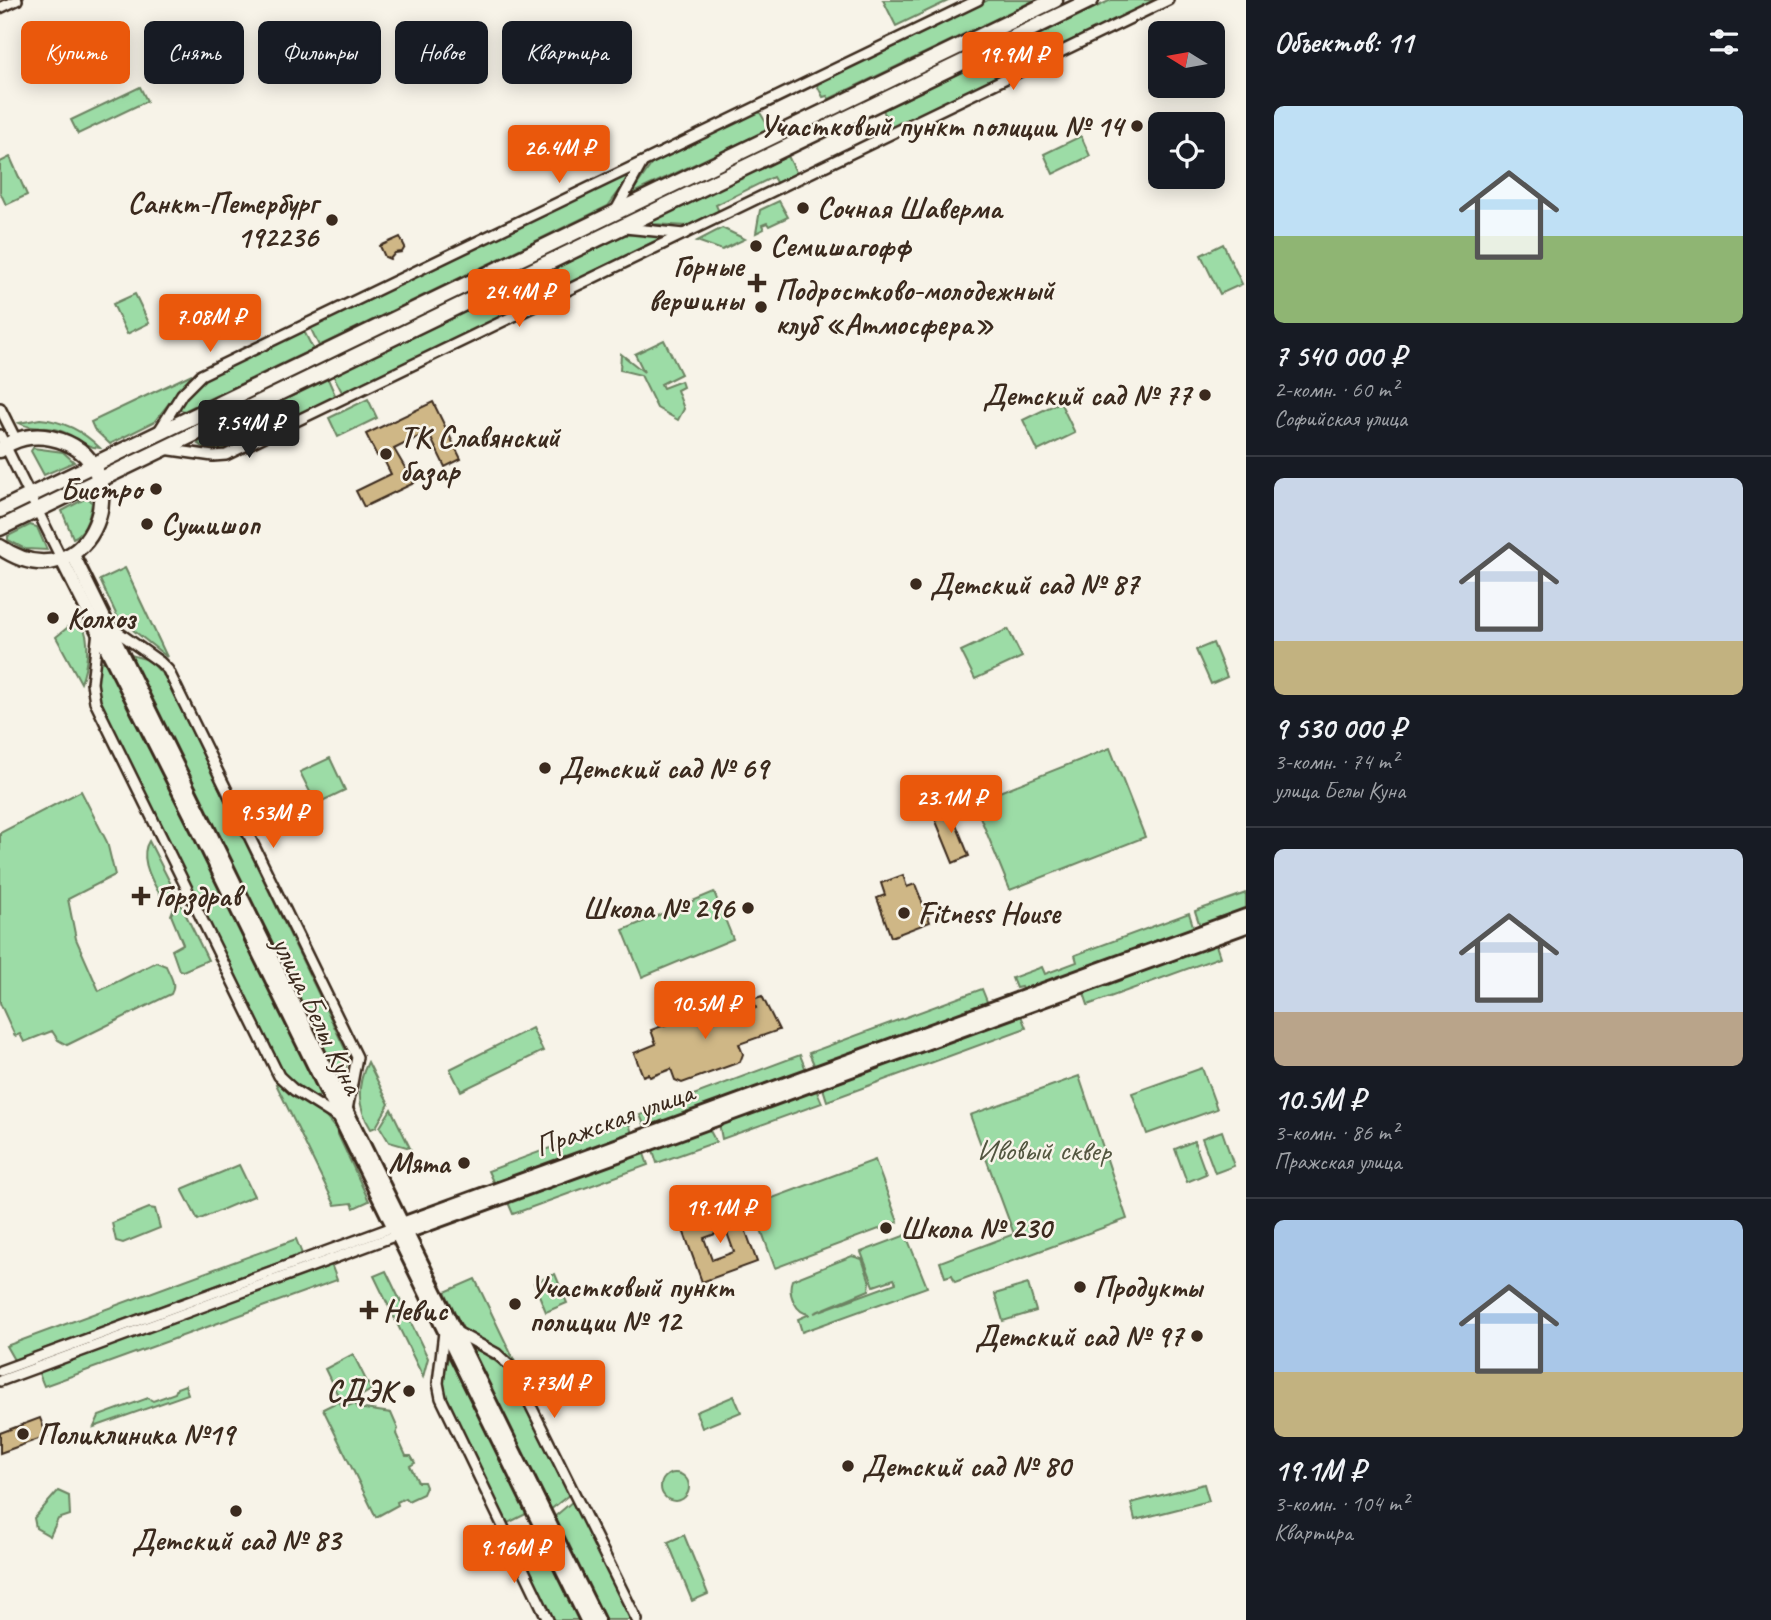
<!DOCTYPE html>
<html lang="ru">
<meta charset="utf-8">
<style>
:root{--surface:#171b24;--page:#242831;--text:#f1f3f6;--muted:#9ea1a6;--line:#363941;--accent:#ea580c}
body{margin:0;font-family:Caveat,sans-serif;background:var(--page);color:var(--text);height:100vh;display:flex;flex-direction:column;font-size:26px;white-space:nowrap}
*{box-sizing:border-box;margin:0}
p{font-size:23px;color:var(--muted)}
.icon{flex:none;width:38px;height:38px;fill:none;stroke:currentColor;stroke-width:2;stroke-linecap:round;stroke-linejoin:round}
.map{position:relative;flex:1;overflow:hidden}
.drawer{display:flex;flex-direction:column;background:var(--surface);width:525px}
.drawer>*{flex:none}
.top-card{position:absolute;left:21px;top:21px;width:665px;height:63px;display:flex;gap:14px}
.needle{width:46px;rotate:281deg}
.buttons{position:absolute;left:1148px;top:21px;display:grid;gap:14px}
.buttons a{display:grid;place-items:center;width:77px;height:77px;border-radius:10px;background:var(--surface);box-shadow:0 4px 18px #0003;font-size:35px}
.price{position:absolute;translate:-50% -60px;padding:0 16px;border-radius:7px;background:var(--accent);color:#fff;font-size:23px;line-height:46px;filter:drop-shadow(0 2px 4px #0008)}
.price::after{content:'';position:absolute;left:50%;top:42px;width:21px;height:16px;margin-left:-10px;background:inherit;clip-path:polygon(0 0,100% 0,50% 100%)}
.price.selected{background:#222;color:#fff}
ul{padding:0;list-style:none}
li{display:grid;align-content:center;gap:14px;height:371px;padding:0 28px}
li+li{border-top:2px solid var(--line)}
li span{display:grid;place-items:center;height:217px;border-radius:10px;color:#555}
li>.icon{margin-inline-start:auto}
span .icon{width:126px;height:126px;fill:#fffc;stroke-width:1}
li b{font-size:30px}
h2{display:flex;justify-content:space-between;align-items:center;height:84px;padding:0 28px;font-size:30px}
.chip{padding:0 24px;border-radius:10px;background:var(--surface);box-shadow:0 4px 18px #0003;font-size:24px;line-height:63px}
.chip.selected{background:var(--accent);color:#fff}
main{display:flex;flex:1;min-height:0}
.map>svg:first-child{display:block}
</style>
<main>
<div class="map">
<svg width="1246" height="1620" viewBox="0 0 1246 1620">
<rect width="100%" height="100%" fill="#f7f3e8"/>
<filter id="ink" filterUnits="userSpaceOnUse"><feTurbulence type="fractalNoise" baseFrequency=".0143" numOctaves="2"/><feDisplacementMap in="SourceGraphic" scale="14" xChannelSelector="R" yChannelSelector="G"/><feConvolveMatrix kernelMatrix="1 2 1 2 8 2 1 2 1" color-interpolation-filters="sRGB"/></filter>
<g filter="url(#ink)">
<g fill="#9cdca6" stroke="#6c8362" stroke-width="2">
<polygon points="883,0 950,0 896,26"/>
<polygon points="988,0 1035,0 829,99 827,96 823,97 816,83"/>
<polygon points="1111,0 1157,0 891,128 883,110"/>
<polygon points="140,87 147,101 78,134 71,120"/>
<polygon points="759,111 770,129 631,194 653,162"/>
<polygon points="1081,136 1090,156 1053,174 1044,154"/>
<polygon points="788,156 797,174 777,184 773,177 716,205 719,212 688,226 653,224 653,220"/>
<polygon points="10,157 27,195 6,205 0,192 0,162"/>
<polygon points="626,175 629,178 608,206 319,346 310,327"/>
<polygon points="779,201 788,217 769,226 767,223 762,225 764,229 756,233 760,210"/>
<polygon points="722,228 745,239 722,250 697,241"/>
<polygon points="634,234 658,236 659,239 343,394 333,375 624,235"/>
<polygon points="1223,244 1242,284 1220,294 1201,255"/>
<polygon points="135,294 149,323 127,334 113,304"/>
<polygon points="304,331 313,349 184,411 179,409 190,390 204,379"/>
<polygon points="664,340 681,374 661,384 663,388 681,381 683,387 677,390 684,409 678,420 657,408 641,375 620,370 621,354 644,372 635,354"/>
<polygon points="192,374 154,422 110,444 94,429 91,422"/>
<polygon points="328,379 336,397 229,448 210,450 198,444 200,440"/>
<polygon points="368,399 377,418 338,437 329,418"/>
<polygon points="1060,402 1075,433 1038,451 1023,420"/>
<path d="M40,419C64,421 83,431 100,448C85,448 73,434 58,430C45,426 31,430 19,423Z"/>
<polygon points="33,448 63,452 74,462 44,475 31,451"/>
<path d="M88,497L92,503C90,516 86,533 73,538L62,511Z"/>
<polygon points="30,525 37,527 47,550 25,549 8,540 8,536"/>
<polygon points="125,568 167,657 118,618 100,580"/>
<path d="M73,623L82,625C91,639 87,668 81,683L56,637Z"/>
<polygon points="1008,629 1022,657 975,679 961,651"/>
<polygon points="1213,643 1227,677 1211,684 1196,650"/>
<polygon points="127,654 149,660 166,678 348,1055 343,1086"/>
<polygon points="109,661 321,1094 317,1098 287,1077 280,1067 100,701 97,681 100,662"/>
<polygon points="1110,748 1145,837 1010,890 974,802"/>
<polygon points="330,758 345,790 316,804 300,772"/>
<path d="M81,791L107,842L115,875L68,899L76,939L99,991L156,962L166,966C170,976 177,984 171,994L67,1045L58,1040L52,1031L24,1042L20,1034L15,1036L0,1003V833Z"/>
<path d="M149,841L177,896L163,899C153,884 138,858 149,841Z"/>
<polygon points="714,892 733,939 642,977 623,930"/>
<polygon points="1246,893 1246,910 1200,926 1195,911"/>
<polygon points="181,905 208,960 183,971 179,970 172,950 183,944 171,915 173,910"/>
<polygon points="1189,913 1194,929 1023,991 1021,987 1016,988 1012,978 1042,967 1045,974 1077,962 1075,955"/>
<polygon points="1215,942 1220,957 1088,1005 1083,990"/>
<polygon points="982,989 988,1004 815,1067 809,1053"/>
<polygon points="1020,1013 1026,1028 827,1101 822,1085"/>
<polygon points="532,1028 543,1051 461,1091 450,1069"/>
<polygon points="800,1055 806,1070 646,1129 640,1115"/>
<path d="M368,1062L389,1104L376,1127L371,1129C357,1107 356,1085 368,1062Z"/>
<polygon points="1202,1068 1217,1109 1147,1134 1132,1093"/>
<polygon points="1079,1076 1127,1219 955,1282 952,1275 945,1277 940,1262 1014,1234 970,1115"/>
<polygon points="280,1082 325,1116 335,1128 369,1201 354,1208 352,1203 335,1205 276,1084"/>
<polygon points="815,1087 822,1103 722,1139 719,1123"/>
<polygon points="391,1109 410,1148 389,1142 380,1127"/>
<polygon points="628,1119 632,1134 494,1184 488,1171"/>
<polygon points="708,1127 716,1142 657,1163 652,1147"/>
<polygon points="1222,1131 1234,1166 1215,1173 1202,1138"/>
<polygon points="1194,1141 1206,1174 1187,1182 1175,1149"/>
<polygon points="643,1151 648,1165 513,1214 507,1200"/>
<polygon points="875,1160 898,1222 775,1268 758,1221 767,1200"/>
<polygon points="239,1165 254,1196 198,1220 182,1189"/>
<polygon points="149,1208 155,1209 160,1228 123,1243 116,1241 112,1223"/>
<path d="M906,1235L927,1287L802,1332L798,1319L810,1314C796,1314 787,1293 792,1280L852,1256L862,1259L870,1282L869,1290L814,1313L896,1283L894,1279L874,1286L861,1252Z"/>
<polygon points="296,1239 302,1254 14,1360 6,1346"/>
<polygon points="331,1264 337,1280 44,1386 38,1371"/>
<polygon points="386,1271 428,1358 423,1377 374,1276"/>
<polygon points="555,1274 567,1303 546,1312 534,1283"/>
<polygon points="475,1279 515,1362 463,1329 445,1292"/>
<polygon points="1028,1284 1036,1311 1003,1321 995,1294"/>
<polygon points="472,1346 507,1369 570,1494 549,1511 470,1349"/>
<polygon points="353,1354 371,1390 343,1406 325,1369"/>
<path d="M451,1357L528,1513L506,1524L447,1404C442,1389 443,1373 448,1358Z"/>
<polygon points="185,1385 188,1394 94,1427 99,1416 148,1398 153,1401 175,1393 177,1388"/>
<polygon points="734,1396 741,1412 702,1428 696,1412"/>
<polygon points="339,1401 343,1408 355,1403 358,1408 391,1413 398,1429 396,1434 406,1456 411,1456 415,1463 410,1466 418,1482 424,1482 426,1487 423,1494 408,1501 405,1498 397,1502 398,1505 376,1517 323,1409"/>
<circle cx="675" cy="1487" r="14"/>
<polygon points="1204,1484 1209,1501 1135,1520 1131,1503"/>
<polygon points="58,1491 69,1496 70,1515 58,1519 50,1536 36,1528 34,1518"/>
<polygon points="573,1501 631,1620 603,1620 553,1518"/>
<polygon points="535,1527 581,1620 553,1620 512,1538"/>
<polygon points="684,1535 708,1594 692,1601 668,1542"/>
</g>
<g fill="#cfb786" stroke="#3b2a1e" stroke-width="2" fill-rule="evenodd">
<polygon points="400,237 405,247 402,252 395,253 390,259 385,257 380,246"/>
<polygon points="433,402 461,459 445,467 428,432 394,449 414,483 364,507 356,491 391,474 381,454 377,456 366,434"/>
<polygon points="949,807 969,856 953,863 933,814"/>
<polygon points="903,875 907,887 915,884 930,922 891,937 877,898 885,895 881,883"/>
<polygon points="762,996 779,1030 739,1044 743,1054 740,1062 682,1083 675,1080 671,1069 650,1077 648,1074 643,1076 634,1053 656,1044 651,1030 730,1001 735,1016 756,1008 753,999"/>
<path d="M737,1207L757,1262L702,1282L682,1227ZM726,1230L734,1252L712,1260L704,1238Z"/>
<polygon points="40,1418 47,1436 0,1453 0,1433"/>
</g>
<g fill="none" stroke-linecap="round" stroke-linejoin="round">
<g stroke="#3b2a1e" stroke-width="14">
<g id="street">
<polyline points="0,8 17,0"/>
<polyline points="615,212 642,163"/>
<polyline points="625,228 684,234"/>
<polyline points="0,408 16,440"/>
<polyline points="159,431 182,394 201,375 978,0"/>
<polyline points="0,435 62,560"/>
<polyline points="164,449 213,456 226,455 1168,0"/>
<polyline points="108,625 160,662 168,670 357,1057 347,1110"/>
<polyline points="98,631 92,683 95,702 279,1076 294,1090 340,1119"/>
<polyline points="455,1331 497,1354 512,1368 637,1620"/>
<polyline points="444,1332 438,1383 441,1398 548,1620"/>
<polyline points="0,1371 393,1227"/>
<polyline points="0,1381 397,1235"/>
</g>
</g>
<g stroke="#3b2a1e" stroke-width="18">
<g id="secondary">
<polyline points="73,555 597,1620"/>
<polyline points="62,560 194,821 587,1620"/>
<polyline points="397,1226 1246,916"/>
<polyline points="401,1234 1246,926"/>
</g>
</g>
<g stroke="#3b2a1e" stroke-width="19">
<g id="primary">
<path d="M0,450C14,438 33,434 51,438C147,458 92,610 0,547"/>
<polyline points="0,510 1055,0"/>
<polyline points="0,528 1091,0"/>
</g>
</g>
<use href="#street" stroke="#f7f3e8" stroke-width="9"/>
<use href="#secondary" stroke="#f7f3e8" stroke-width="12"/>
<use href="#primary" stroke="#f7f3e8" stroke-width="14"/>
</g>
</g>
<g fill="#3b2a1e" stroke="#f7f3e8" stroke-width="2.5">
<circle cx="1137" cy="126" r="7"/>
<circle cx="803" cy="208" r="7"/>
<circle cx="332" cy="220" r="7"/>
<circle cx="756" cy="246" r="7"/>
<path d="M753.5 272.5h7v7h7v7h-7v7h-7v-7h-7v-7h7z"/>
<circle cx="761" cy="307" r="7"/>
<circle cx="1205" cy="395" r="7"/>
<circle cx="386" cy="454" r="7"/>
<circle cx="156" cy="489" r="7"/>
<circle cx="147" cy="524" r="7"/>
<circle cx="916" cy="584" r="7"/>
<circle cx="53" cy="618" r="7"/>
<circle cx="545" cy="768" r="7"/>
<path d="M137.5 885.5h7v7h7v7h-7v7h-7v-7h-7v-7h7z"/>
<circle cx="748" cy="908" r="7"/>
<circle cx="904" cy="913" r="7"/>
<circle cx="464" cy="1163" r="7"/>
<circle cx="886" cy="1228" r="7"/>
<circle cx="1080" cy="1287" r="7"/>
<circle cx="515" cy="1304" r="7"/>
<path d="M365.5 1299.5h7v7h7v7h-7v7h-7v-7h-7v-7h7z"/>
<circle cx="1197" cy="1336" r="7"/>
<circle cx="409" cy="1391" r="7"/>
<circle cx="23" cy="1434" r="7"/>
<circle cx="848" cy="1466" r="7"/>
<circle cx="236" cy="1511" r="7"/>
</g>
<g text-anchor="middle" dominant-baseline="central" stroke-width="5" stroke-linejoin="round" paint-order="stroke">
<g font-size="30" font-weight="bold" fill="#3b2a1e" stroke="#f7f3e8" text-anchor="start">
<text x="1123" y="126" text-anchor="end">Участковый пункт полиции № 14</text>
<text x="318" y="203" text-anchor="end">Санкт-Петербург<tspan x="318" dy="34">192236</tspan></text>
<text x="817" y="208">Сочная Шаверма</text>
<text x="770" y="246">Семишагофф</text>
<text x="743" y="266" text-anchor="end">Горные<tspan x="743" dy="34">вершины</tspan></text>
<text x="775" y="290">Подростково-молодежный<tspan x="775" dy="34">клуб «Атмосфера»</tspan></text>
<text x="1191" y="395" text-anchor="end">Детский сад № 77</text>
<text x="400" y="437">ТК Славянский<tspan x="400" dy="34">базар</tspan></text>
<text x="142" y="489" text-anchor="end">Бистро</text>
<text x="161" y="524">Сушишоп</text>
<text x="930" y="584">Детский сад № 87</text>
<text x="67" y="618">Колхоз</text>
<text x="559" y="768">Детский сад № 69</text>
<text x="155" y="896">Горздрав</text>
<text x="734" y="908" text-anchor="end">Школа № 296</text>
<text x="918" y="913">Fitness House</text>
<text x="450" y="1163" text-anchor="end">Мята</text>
<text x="900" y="1228">Школа № 230</text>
<text x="529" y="1287">Участковый пункт<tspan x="529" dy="34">полиции № 12</tspan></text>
<text x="1094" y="1287">Продукты</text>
<text x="383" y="1310">Невис</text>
<text x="1183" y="1336" text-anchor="end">Детский сад № 97</text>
<text x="395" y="1391" text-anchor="end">СДЭК</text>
<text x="37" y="1434">Поликлиника №19</text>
<text x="862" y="1466">Детский сад № 80</text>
<text x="236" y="1540" text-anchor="middle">Детский сад № 83</text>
</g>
<g font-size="30" fill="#3b2a1e" stroke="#f7f3e8">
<text transform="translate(318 1015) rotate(64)">улица Белы Куна</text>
<text transform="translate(614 1119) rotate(-20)">Пражская улица</text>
</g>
<g font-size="30" fill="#535640" stroke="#f7f3e8">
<text x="1044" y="1150">Ивовый сквер</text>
</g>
</g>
</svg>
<div class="buttons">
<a><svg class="needle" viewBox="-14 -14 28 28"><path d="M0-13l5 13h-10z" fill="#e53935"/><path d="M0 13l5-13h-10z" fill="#9ea1a6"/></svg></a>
<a><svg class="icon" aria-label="locate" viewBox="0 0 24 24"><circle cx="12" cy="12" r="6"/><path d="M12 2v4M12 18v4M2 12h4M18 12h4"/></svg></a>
</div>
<b class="price" style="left:1013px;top:92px">19.9M ₽</b>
<b class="price" style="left:559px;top:185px">26.4M ₽</b>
<b class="price" style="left:519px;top:329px">24.4M ₽</b>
<b class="price" style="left:210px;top:354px">7.08M ₽</b>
<b class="price selected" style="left:249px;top:460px">7.54M ₽</b>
<b class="price" style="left:951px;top:835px">23.1M ₽</b>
<b class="price" style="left:273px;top:850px">9.53M ₽</b>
<b class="price" style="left:705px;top:1041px">10.5M ₽</b>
<b class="price" style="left:720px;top:1245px">19.1M ₽</b>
<b class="price" style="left:554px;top:1420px">7.73M ₽</b>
<b class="price" style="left:514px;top:1585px">9.16M ₽</b>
<div class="top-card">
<a class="chip selected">Купить</a>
<a class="chip">Снять</a>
<a class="chip">Фильтры</a>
<a class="chip">Новое</a>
<a class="chip">Квартира</a>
</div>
</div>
<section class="drawer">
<h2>Объектов: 11<svg class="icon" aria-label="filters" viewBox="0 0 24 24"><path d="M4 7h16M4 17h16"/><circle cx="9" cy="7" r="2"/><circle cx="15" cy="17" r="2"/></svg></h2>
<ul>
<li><span style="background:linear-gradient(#bfe0f5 60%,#8fb573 0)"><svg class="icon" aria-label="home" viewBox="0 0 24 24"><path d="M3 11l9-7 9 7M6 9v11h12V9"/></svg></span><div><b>7 540 000 ₽</b><p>2-комн. · 60 m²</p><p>Софийская улица</p></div></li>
<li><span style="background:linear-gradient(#c9d6e8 75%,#c2b280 0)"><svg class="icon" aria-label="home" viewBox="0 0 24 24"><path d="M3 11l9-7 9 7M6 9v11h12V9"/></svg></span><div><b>9 530 000 ₽</b><p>3-комн. · 74 m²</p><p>улица Белы Куна</p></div></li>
<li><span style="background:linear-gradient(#c9d6e8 75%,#b9a48a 0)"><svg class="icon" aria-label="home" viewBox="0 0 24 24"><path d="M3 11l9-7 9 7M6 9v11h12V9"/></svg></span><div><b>10.5M ₽</b><p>3-комн. · 86 m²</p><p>Пражская улица</p></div></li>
<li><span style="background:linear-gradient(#a9c7e8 70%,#c2b280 0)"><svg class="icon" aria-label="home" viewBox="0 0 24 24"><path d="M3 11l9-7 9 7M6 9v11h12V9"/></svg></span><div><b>19.1M ₽</b><p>3-комн. · 104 m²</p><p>Квартира</p></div></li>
</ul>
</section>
</main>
